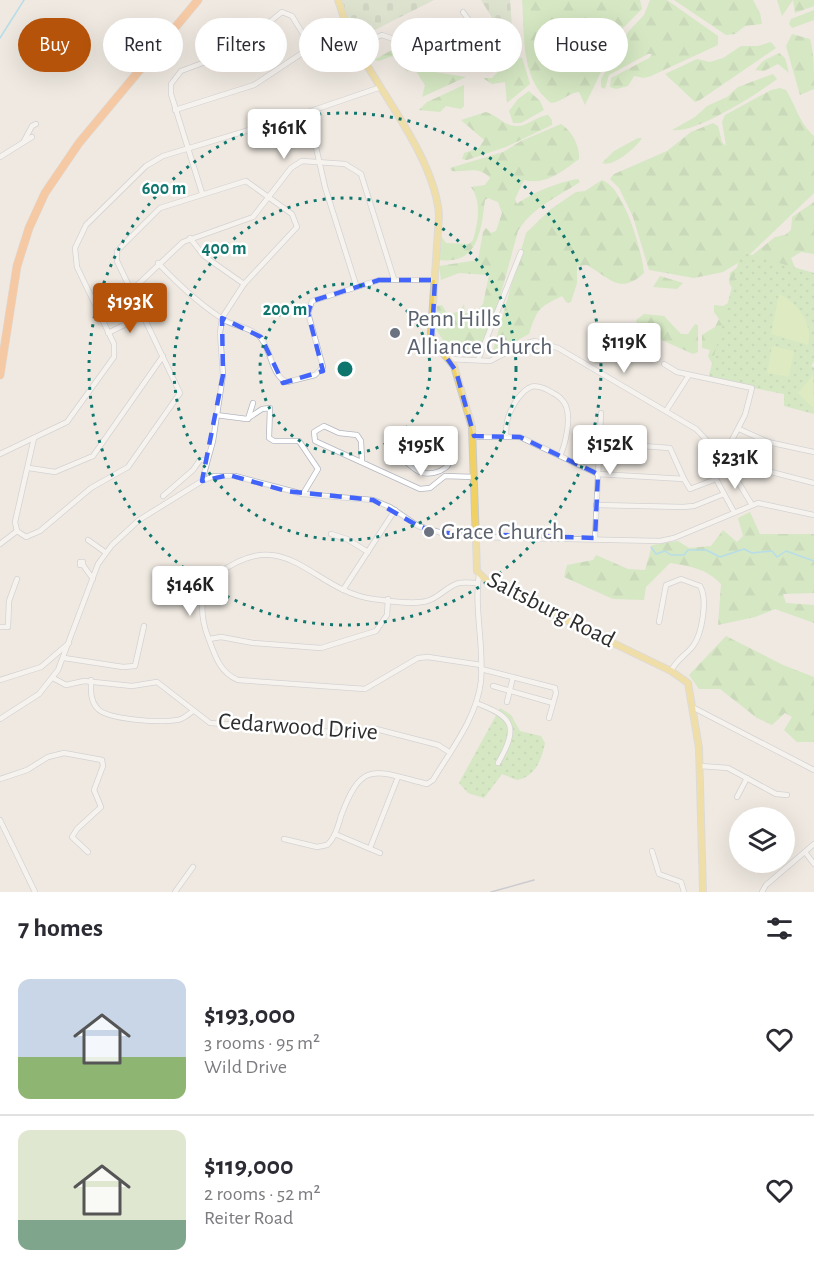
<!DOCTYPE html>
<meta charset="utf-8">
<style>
:root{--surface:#fff;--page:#f7f7f7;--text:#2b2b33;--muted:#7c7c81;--line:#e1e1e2;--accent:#b45309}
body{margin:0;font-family:"Alegreya Sans",sans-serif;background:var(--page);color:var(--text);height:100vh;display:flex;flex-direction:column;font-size:22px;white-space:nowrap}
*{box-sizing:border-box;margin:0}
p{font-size:20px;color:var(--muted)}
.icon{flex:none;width:33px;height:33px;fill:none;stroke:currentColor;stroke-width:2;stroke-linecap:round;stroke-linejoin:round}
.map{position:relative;height:892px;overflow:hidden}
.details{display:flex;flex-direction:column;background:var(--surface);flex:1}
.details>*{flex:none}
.hud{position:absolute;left:18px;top:18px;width:778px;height:54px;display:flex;gap:12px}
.fabs{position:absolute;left:729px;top:807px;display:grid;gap:12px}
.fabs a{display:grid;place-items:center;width:66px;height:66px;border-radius:50%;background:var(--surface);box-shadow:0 6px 24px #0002;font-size:30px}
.price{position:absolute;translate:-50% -51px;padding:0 14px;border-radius:6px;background:#fff;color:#222;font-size:20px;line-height:39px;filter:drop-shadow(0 2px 3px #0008)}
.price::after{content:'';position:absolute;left:50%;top:36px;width:18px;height:14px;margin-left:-9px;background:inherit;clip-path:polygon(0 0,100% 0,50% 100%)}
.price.current{background:var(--accent);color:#fff}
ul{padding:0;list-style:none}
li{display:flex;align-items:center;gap:18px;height:150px;padding:0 18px}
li+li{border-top:2px solid var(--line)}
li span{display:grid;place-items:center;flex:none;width:168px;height:120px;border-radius:12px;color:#555}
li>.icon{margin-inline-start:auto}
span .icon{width:72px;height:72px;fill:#fffc;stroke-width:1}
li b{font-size:26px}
h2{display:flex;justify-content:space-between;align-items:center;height:72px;padding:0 18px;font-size:26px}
.pill{padding:0 21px;border-radius:27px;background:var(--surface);box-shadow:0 6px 24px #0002;font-size:21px;line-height:54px}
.pill.current{background:var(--accent);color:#fff}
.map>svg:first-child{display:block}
</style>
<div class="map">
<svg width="814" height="892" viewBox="0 0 814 892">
<defs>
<pattern id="forest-firs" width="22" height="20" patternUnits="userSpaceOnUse" patternTransform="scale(1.5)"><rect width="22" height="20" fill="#b6e59e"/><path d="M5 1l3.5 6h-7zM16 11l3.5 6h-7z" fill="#9dc588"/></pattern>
<pattern id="cemetery-stones" width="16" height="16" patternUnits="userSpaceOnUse" patternTransform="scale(1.5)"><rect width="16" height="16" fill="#c8d9b8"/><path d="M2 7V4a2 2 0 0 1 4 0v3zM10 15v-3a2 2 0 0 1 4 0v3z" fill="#acbb9e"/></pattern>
<pattern id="park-dots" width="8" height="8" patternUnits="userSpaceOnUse" patternTransform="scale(1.5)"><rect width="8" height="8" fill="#b6e59e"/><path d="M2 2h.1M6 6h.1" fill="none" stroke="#9dc588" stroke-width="1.8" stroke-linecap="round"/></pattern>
</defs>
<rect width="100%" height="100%" fill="#efe9e1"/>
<g fill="url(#forest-firs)">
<path d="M522,0H640L642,9L622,29L585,105L579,92C567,93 563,102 551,103C520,79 525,36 522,0Z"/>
<polygon points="650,0 667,0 718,36 718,45 651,76 644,78 634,76 628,86 616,89 610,87 611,78 649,58 652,54 648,54 609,75 605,89 601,87 601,79 628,32 644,15"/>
<polygon points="674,0 753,0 760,13 762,24 745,26 735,34 726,35"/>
<polygon points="777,0 814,0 814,6 795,13 793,0 782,16"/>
<polygon points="814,10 814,20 792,28 789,24 791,19"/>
<path d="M792,34L810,39C814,53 814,74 814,89L800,95L786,46Z"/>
<polygon points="771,42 776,48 700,100 695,102 665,74 697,59 710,62 723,58 741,46 758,46"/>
<polygon points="390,51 399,51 402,55 435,72 466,77 422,97 425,85 416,71 407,71 393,56 379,61 374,60"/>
<polygon points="779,53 785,58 789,73 778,64 764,71 755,70 763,61"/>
<polygon points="522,57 530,84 507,103 505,82 492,84 483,78 492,78 502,67"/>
<path d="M773,74L777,79C757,94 695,134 672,130L695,117L707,106L727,97L738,87Z"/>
<polygon points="464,85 464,106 461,109 446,106 440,112 419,110 427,102"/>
<path d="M780,88L786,90C797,108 798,121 814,136V193L746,258L723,272L694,278L649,270L633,217L619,188L610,179L614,174L667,151L691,132L713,123L718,126L722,142L726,146L722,122L725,115L771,90Z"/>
<polygon points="529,91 540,101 544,110 521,123 513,123 509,111 518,99"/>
<path d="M486,112C497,115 504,126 516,126C527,127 536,116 548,115L552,120V125L506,147L467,160L462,159L464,153L479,148L484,140L461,120Z"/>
<path d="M561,124C572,131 580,146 579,159C563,171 545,186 524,180L515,199L517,204C529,194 561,181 578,179L580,182C557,197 533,207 518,231L487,345L478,353L449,350L436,329L437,306L442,305L448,315L460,311L464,304L465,313L476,312L483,304L489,275L459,273L441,280L439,266L478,260L483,232L486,228L491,233L496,231L502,213L498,202L488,198L485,200C481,230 479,265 439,260L440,235L446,243L469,244L473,240C478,223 482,202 471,187L485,185L490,178C478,165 466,173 452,171L450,168L503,152L521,141Z"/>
<path d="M638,138H642C636,148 612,168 602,163L614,151Z"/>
<path d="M602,180C624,187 642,251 644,273C620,295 611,279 587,265L577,266V283L571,302L567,303L562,296C537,308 537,310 529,334L492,354L526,233L551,209L576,192L585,191Z"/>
<polygon points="814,202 814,254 801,252 791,258 797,273 713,365 708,356 710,350 702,348 702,335 715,327 719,319 714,312 714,305 723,306 730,302 734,291 729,283 730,273 775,237 785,235 791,230 792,217"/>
<polygon points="660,276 683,283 677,289 653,287"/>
<polygon points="644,314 664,316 681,334 688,334 695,324 698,325 698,352 693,354 639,330 636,320"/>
<path d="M750,512L760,534H814V593L783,594L786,603L814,605V623L775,609L755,617L718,625L721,584C707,569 690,566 670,563L646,587L644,600L613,599L564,577L567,565L593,560L596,555L628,569L645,570L652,545L678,541L689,548L711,546L723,530L737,542L743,536L738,518Z"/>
<polygon points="726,636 783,665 814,677 814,742 797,742 784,730 792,717 785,713 772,725 757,718 720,689 699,689 689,675"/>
</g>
<g fill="url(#cemetery-stones)">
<polygon points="341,0 434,0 355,40"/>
<polygon points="481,0 510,0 514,53"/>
</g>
<g fill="url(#park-dots)">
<polygon points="741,252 814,273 814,362 811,366 814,367 814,414 784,406 784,394 708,379"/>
<path d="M500,708L511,715L520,731L541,736L545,743C542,759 535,777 517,780L502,774L484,798L468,793L459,783Z"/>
</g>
<g fill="#c9ec9a">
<path d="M779,294C796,301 814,324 808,345L771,334Z"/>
<polygon points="772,346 794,351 789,377 767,373"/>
<polygon points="813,375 814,407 812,407 798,393"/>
</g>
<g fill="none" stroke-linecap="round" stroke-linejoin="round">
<g stroke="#75cff0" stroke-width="1.5">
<polyline points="0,38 24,0"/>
<polyline points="651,547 656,554 665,551 671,555 684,555 688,550 706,550 720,557 744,549 752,553 772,551 777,557 786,551 814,561"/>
</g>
<g stroke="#b4b7c1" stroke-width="6">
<g id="minor">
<polyline points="463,12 497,59"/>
<polyline points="355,46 382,35 451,59 486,44"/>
<polyline points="415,47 423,28 428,24"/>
<polyline points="175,110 254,85 346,24"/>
<polyline points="308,112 325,187 356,285"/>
<polyline points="24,141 32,126 36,124"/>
<polyline points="0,157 32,137"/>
<polyline points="202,193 171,94 171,84 181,71 232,52 282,12 292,16 311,47"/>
<polyline points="190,238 204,256 244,284"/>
<path d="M158,263C178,284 201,306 226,321C236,326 251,328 259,336C272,348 270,375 287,382L315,375L323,367L308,313L312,301L379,280H435"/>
<polyline points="131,291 183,242 253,217 291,168 302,161 345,164 361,174 394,279"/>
<polyline points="108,333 142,316"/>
<polyline points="449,359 490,361 521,345 535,341 558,348 696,429 723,457 752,505"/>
<polyline points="478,360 521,252"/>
<polyline points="664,364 677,372 752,388 745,415 723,457"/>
<polyline points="666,411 689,375"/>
<polyline points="216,415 247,419 262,409 270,408 269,438 274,441 299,441 318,469 303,494"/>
<polyline points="248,419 253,403"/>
<polyline points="739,429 768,442 814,452"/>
<path d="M506,436C506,421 508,414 516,401C528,384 535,382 553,393C559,396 563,399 566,406C571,419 566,443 560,456"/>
<polyline points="473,437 520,437 598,474 684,479 690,489 716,479 734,512"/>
<polyline points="34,438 15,522 17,531 26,537 40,531 91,488 128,467 180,393 117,261 117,251 160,208 246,181 292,214 297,227 244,284 222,318 220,333 223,375 213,441 202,481"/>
<polyline points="600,443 670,448 684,479"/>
<path d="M406,449L445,454L450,461C448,467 445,468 440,471C422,478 415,470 402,458V452Z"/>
<polyline points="0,454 67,422 114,357 114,344 77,267 75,248 86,225 146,166 163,156 308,112 381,87"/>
<polyline points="725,460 814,483"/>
<polyline points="362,461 361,441 357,435 339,433 324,426 314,432 315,441 420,489 430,488 445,476 474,477"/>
<polyline points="29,468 55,472 93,456 163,356"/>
<polyline points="163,496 193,470 200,460 207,460"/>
<polyline points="596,505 683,507 694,506 724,494"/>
<polyline points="331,534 347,539 368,552"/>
<polyline points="595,538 601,413"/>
<polyline points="88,540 105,552"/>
<polyline points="0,544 17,531"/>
<rect x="80" y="562" width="3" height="3"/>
<polyline points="83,565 93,579"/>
<path d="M478,583C472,583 465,582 459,583C447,586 439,598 427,601C413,605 388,601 373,599C312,591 287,522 218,574C198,590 200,616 208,637C215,655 219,672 238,680L365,689L418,658L428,657L481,665"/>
<polyline points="343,590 395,510"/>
<path d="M659,622L666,585L681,579L700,586C708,599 702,634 693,646C686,655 677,659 671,671"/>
<polyline points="0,627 8,627 9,601 17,579"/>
<polyline points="209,639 221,637 253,643 321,648 376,631 387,615 388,599"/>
<polyline points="64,658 123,667 135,666 144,626"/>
<polyline points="481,669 555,688 556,693 549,718"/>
<polyline points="53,678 66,685 84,681 132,686 157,682 210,723 347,733 376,729 438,745 449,752"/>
<polyline points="0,680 41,667 69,643"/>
<path d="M91,680C91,690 90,700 97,708C106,720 167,724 181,719C186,717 189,714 193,711"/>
<polyline points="493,686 553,703"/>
<polyline points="507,702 513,677"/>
<path d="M476,703C514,717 519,727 498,763"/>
<polyline points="694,708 814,770"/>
<polyline points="0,719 39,694 58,670 98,564 112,545 139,520 202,481 214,476 235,476 303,494 373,500 390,507 418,526 442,533 476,537 660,541 674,538 758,503 814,515"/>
<polyline points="700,766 728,768 776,794 787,795"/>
<polyline points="0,779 27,770 48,757 64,753 102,760 103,766 94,790 101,807 77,829 72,837 88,852"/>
<polyline points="737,797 747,778"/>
<polyline points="0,820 35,892"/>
<polyline points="335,834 380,853"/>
<path d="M284,839L317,847L327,845C335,838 338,826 341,816C362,759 375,771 427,784L433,780C451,750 477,717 481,681C484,645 474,609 479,574"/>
<polyline points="370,848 398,777"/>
<polyline points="652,851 659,874 681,882 684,892"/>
<polyline points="805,852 814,864"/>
<polyline points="175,892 193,867"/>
<polyline points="762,892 766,885 814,844"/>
</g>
</g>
<g stroke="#c9c9c9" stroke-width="8">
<path id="major" d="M338,0C343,14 347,30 354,43C380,92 436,160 439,216L431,333L434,343L454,366L472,427L477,571L489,583L671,671L688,683L699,748L703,892"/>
</g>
<g stroke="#c9c9c9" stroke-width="9">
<polyline id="highway" points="0,375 17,266 29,228 45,193 79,143 198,0"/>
</g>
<use href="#minor" stroke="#fff" stroke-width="4.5"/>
<use href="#major" stroke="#f2d163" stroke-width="6"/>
<use href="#highway" stroke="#ffa35c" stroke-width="8"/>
<polyline stroke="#a3a6b8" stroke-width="1.5" points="491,892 534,880"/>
</g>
<path d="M0 0H814V892H0ZM379,280H435L432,337L456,371L474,436L520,437L598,474L595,538L442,533L418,526L373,500L286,491L229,475L202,481L223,375L222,318L261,337L283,383L323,371L308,313L312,301Z" fill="#efe9e1" fill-opacity=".55" fill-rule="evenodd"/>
<path fill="none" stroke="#4264fb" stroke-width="4.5" stroke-dasharray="12 8" stroke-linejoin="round" d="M379,280H435L432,337L456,371L474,436L520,437L598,474L595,538L442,533L418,526L373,500L286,491L229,475L202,481L223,375L222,318L261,337L283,383L323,371L308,313L312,301Z"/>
<g fill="none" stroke="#0f766e" stroke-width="3" stroke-dasharray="3 6">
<circle cx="345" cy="369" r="85"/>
<circle cx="345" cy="369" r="171"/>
<circle cx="345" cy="369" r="256"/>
</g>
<g fill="#6b7280" stroke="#fff" stroke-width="2">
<circle cx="395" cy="333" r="6"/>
<circle cx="429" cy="532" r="6"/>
</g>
<g text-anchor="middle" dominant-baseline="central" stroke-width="5" stroke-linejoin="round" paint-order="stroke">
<g font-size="24" fill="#5b616d" stroke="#fff" text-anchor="start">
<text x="407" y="319">Penn Hills<tspan x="407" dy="28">Alliance Church</tspan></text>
<text x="441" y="532">Grace Church</text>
</g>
<g font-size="24" fill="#2e2e2e" stroke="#fff">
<text transform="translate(551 610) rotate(27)">Saltsburg Road</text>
<text transform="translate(298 727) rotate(4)">Cedarwood Drive</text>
</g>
</g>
<circle cx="345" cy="369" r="9" fill="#0f766e" stroke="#fff" stroke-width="3"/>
<g font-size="18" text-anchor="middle" font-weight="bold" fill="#0f766e" stroke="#fff" stroke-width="5" stroke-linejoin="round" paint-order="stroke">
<text x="164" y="194">600 m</text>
<text x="224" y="254">400 m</text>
<text x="285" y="315">200 m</text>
</g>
</svg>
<div class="fabs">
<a><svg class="icon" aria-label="layers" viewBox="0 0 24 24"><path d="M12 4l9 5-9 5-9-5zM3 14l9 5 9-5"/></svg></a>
</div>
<b class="price" style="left:284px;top:160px">$161K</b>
<b class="price current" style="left:130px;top:334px">$193K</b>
<b class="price" style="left:624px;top:374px">$119K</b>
<b class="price" style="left:610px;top:476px">$152K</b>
<b class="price" style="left:421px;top:477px">$195K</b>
<b class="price" style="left:735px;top:490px">$231K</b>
<b class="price" style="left:190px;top:617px">$146K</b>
<div class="hud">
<a class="pill current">Buy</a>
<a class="pill">Rent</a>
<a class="pill">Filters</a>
<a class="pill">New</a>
<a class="pill">Apartment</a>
<a class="pill">House</a>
</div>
</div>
<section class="details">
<h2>7 homes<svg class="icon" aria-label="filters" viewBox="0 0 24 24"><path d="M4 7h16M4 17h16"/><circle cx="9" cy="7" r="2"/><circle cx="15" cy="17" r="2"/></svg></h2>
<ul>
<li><span style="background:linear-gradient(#c9d6e8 65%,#8fb573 0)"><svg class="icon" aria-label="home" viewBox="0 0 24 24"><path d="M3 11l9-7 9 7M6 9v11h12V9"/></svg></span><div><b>$193,000</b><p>3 rooms · 95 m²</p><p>Wild Drive</p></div><svg class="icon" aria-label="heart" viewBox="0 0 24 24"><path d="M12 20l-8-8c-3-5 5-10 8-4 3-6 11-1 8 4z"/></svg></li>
<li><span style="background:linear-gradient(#dfe7d0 75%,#7fa58c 0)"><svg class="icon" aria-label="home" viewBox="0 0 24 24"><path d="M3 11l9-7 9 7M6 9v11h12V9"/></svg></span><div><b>$119,000</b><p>2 rooms · 52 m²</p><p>Reiter Road</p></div><svg class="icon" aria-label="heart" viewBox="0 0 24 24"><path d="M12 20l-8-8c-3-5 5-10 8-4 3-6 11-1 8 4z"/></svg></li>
</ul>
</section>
